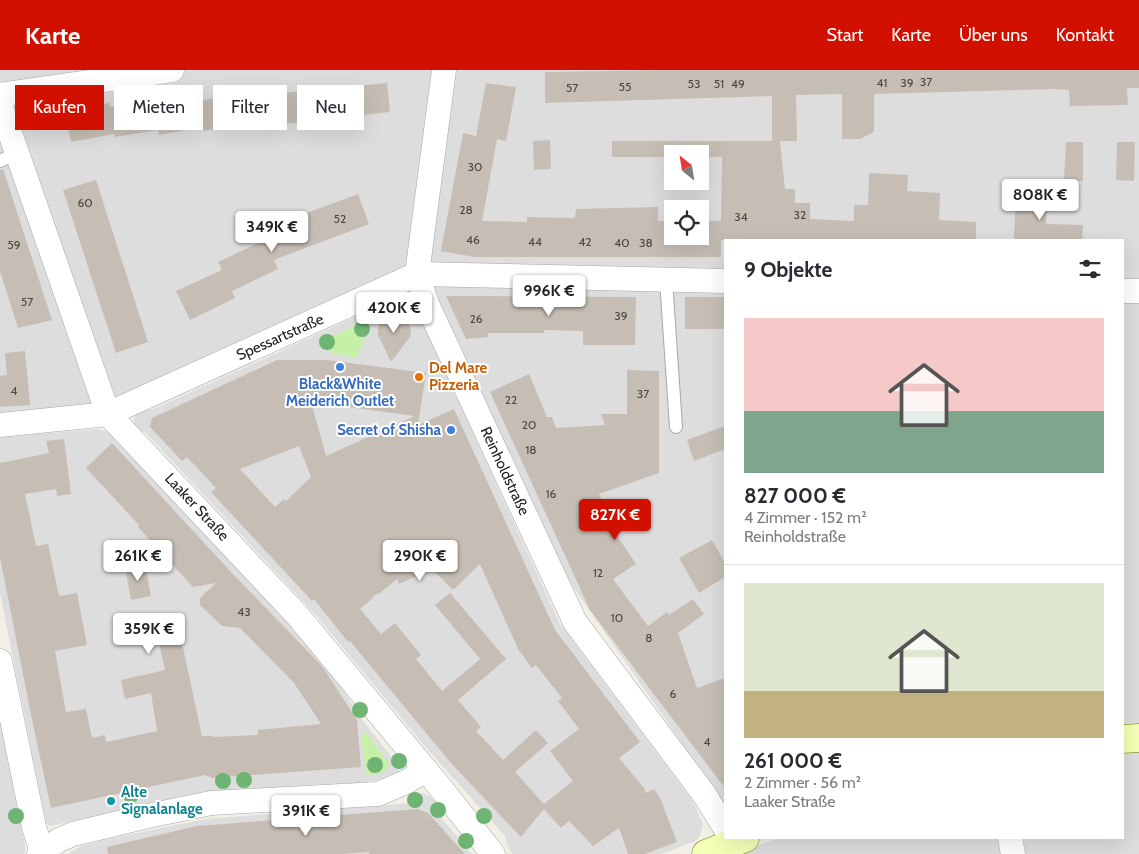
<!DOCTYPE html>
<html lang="de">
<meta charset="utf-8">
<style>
:root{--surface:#fff;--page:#f7f7f7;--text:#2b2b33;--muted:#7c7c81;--line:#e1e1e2;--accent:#d11000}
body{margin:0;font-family:Cabin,sans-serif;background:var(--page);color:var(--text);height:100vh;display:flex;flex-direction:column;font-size:19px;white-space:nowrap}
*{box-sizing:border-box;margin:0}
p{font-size:16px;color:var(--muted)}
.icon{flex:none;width:28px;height:28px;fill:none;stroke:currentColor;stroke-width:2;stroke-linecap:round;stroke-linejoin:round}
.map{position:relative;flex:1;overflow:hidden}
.sheet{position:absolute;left:724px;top:169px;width:400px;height:600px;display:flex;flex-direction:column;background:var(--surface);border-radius:0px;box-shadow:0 5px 20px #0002}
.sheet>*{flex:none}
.banner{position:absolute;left:15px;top:15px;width:475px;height:45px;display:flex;gap:10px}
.needle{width:32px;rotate:330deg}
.controls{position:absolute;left:664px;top:75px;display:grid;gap:10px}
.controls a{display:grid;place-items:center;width:45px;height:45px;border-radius:0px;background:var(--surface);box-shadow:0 5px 20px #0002;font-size:25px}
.price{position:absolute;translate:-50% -42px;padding:0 11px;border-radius:5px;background:#fff;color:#222;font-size:16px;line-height:32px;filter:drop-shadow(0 1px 2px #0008)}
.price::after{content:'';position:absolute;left:50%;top:30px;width:15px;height:11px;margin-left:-8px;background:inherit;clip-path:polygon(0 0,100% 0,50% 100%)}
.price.current{background:var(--accent);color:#fff}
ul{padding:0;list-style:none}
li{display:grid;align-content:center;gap:10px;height:265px;padding:0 20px}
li+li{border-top:1px solid var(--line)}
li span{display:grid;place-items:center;height:155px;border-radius:0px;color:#555}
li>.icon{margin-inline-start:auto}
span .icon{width:90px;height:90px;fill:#fffc;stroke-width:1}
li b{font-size:21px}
h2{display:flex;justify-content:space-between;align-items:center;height:60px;padding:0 20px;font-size:21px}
.tag{padding:0 18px;border-radius:0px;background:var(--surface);box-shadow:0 5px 20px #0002;font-size:18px;line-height:45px}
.tag.current{background:var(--accent);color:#fff}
header{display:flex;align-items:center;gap:30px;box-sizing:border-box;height:70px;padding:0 25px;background:var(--accent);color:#fff}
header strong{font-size:24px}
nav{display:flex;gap:28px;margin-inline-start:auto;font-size:18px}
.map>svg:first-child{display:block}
</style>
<header>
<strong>Karte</strong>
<nav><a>Start</a><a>Karte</a><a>Über uns</a><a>Kontakt</a></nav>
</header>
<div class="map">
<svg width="1139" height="784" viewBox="0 0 1139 784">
<rect width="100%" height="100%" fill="#f2efe6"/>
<g fill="#dedddd" fill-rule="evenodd">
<path d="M0,0H1139V662L1123,663L1122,170H725V735L567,508L422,198L117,332L0,343ZM672,84H700V111H672ZM672,139H700V166H672Z"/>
<polygon points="403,221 410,226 420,246 559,552 693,731 703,754 700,766 695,771 662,784 512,784 506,771 506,767 429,681 315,544 144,361 139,363 133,356 135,343 148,336 151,340 180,327 390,231 387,225"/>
<polygon points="98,359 111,363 325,592 343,619 357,643 400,698 398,702 377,710 360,713 313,715 224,722 149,734 50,756 46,753 0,523 0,367"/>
<polygon points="0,646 25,775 25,782 23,784 0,784"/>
<polygon points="1139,682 1139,784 1026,784 1022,768 1122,768 1123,683"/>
<polygon points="420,723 428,725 442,739 438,744 472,784 68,784 81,776 103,770 205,749 412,733 412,726"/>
<polygon points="778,768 1001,768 1005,784 736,784"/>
</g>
<g fill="#c6f0a8">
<polygon points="363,252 368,261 356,288 332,283 322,271"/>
<polygon points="366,662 388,692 389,697 380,704 366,705 361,665"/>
</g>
<g fill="#c6beb5" fill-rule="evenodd">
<polygon points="667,0 1139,0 1139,18 1127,18 1128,35 1070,36 1069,20 1057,19 874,24 874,62 860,69 842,69 842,24 796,25 797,71 780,71 785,119 795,119 795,133 810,133 810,149 854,151 854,135 868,135 869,103 908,105 907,121 940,123 939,150 976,152 976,170 721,170 721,187 474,187 441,181 463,63 476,66 486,13 516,17 506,71 497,69 482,151 527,152 527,147 575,148 576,139 658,137 658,151 672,151 672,166 700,166 700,151 721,151 722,87 700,87 700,84 672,84 672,111 686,111 686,116 667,116 668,87 612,87 612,71 772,71 772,26 545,33 545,2"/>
<polygon points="387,13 390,42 284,54 281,23"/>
<polygon points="241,24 246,54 203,61 202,57 159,65 158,60 115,67 114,64 71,72 65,41 109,33 110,37 153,30 154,34 197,26 198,31"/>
<polygon points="550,70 551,99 534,100 533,71"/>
<polygon points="1066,72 1083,72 1083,111 1064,110"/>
<polygon points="1117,72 1135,72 1134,111 1116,110"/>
<polygon points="3,99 52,250 18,258 0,201 0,100"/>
<polygon points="96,110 148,272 116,283 63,120"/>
<polygon points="1016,122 1047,123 1046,154 1083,155 1082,170 1014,170"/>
<polygon points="358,124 369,154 274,190 278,199 232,221 235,228 190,250 176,221 222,200 218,192 265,170 261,160"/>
<polygon points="446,226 636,227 635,275 583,275 583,261 544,260 544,263 488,263 488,267 466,269"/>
<rect x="685" y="227" width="40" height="32"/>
<polygon points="395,243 401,245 406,249 411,259 410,267 391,292 378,265 378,257 381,250 387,245"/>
<polygon points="25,281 30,335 0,337 0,306 7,305 5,283"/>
<path d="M277,290H327L426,303L418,355L454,339L555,560L640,672L619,688L644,718L646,723L654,719L661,730L677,772L645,784H628L619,758L593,776L569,751L561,758L544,739L521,767L450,692L350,571L348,572L314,529L312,531L211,422L216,418L187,387L182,391L150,357L152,348ZM311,332L415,346L326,386ZM299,376L311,407L286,431L284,429L275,437L240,399ZM480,494L518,579L532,598L536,595L562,628L558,631L579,659L550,681L573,711L544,734L515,702L548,673L536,660L503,690L476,661L481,657L458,630L506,589L450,523L435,535L480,589L442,621L416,589L421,585L395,553L381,564L360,539L374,527L373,526L380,523L397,509L399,514L432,499L453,520Z"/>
<polygon points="627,300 659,301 659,403 599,424 611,451 608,452 636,494 613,509 648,556 667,542 669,545 693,529 704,544 678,563 697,618 725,608 725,718 590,540 490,322 529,304 547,347 552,347 556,358 605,355 601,344 627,344"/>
<polygon points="725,356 725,379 694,391 687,370"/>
<polygon points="64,369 71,424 57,426 56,419 25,424 36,476 48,474 59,526 77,523 87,575 55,581 66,642 86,639 92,668 105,665 106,672 157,661 151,623 125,629 121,610 165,600 158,568 180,564 202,666 213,666 213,667 258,665 258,660 321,654 294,613 240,558 222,556 200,535 200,528 216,513 193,517 138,457 139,455 86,398 112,373 230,501 322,596 357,650 361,697 213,708 205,705 51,738 31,645 0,487 0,393 49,383 46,371"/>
<polygon points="712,470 725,493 725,507 699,523 679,488"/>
<polygon points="145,494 151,526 131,530 125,498"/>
<polygon points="418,739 428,743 465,784 369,784 369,782 342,784 108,784 107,777 197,756"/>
</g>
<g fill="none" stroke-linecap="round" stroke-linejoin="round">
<g stroke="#a7a7a7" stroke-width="14">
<g id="service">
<polyline points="0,91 17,83"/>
<polyline points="666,210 676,357"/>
</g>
</g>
<g stroke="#a7a7a7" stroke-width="25">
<g id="minor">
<polyline points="444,0 417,204 427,234 575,552 704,724 725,758"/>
<polyline points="0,25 172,0"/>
<polyline points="0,34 108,344 298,546 439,716 493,784"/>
<polyline points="1122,221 1139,221"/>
<polyline points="0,355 108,344 417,204 725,211"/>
<polyline points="0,591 34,757 42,782"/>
<polyline points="1010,768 1013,784"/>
<polyline points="39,784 59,770 73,764 148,746 211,733 378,724 406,712 426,700"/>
</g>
</g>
<g stroke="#677f00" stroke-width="29">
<g id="secondary">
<polyline points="1122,669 1139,668"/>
<polyline points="706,784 745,768"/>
</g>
</g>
<use href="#service" stroke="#fff" stroke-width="12"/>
<use href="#minor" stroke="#fff" stroke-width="24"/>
<use href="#secondary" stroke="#f6ffb7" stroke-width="28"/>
</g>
<g fill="#6eb574">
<circle cx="362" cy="259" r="8"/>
<circle cx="327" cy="272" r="8"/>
<circle cx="360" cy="640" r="8"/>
<circle cx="399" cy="691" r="8"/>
<circle cx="375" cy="695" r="8"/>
<circle cx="244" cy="710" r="8"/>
<circle cx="223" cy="711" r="8"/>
<circle cx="131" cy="725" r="8"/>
<circle cx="415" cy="730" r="8"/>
<circle cx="438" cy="740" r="8"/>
<circle cx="16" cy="746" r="8"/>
<circle cx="484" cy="746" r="8"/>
<circle cx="466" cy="771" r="8"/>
</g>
<g fill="#3f7fe0" stroke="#fff" stroke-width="2">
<circle cx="340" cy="297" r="5"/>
<circle cx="451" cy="360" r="5"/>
</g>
<circle fill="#e8710a" stroke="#fff" stroke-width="2" cx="419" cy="307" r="5"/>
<circle fill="#0f9aa8" stroke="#fff" stroke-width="2" cx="111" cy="731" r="5"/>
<g text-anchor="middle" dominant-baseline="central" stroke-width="4" stroke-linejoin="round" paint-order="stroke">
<g font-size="12" fill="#4a4845">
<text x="926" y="11">37</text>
<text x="882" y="12">41</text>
<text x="907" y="12">39</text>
<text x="694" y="13">53</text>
<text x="719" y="13">51</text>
<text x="738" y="13">49</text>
<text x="625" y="16">55</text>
<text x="572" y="17">57</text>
<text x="475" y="96">30</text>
<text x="85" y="132">60</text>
<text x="466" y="139">28</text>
<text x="800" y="144">32</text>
<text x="741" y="146">34</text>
<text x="340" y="148">52</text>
<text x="473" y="169">46</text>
<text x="535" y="171">44</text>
<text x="585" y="171">42</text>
<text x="622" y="172">40</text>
<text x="646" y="172">38</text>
<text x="14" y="174">59</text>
<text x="27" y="231">57</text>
<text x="621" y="245">39</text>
<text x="476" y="248">26</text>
<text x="14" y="320">4</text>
<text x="643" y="323">37</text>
<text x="511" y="329">22</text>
<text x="529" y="354">20</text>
<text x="531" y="379">18</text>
<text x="551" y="423">16</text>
<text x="598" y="502">12</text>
<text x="244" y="541">43</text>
<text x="617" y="547">10</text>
<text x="649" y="567">8</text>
<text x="673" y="623">6</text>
<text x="707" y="671">4</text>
</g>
<g font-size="15" fill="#202020" stroke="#fff">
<text transform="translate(280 267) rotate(-24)">Spessartstraße</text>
<text transform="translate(505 401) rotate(65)">Reinholdstraße</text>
<text transform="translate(197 437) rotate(47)">Laaker Straße</text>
</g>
<g font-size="15" font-weight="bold" fill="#c56008" stroke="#fff" text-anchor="start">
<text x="429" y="298">Del Mare<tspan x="429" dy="17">Pizzeria</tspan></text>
</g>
<g font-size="15" font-weight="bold" fill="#366cbe" stroke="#fff">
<text x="340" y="314">Black&amp;White<tspan x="340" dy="17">Meiderich Outlet</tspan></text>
<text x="441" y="360" text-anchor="end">Secret of Shisha</text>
</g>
<g font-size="15" font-weight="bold" fill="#0d838f" stroke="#fff" text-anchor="start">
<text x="121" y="722">Alte<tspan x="121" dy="17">Signalanlage</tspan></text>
</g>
</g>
</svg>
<div class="controls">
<a><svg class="needle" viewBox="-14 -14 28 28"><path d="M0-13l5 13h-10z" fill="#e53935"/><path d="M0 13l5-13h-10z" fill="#7c7c81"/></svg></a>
<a><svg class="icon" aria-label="locate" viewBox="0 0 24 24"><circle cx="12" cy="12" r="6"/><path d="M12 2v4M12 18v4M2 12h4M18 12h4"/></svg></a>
</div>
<b class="price" style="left:1040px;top:151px">808K €</b>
<b class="price" style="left:272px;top:183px">349K €</b>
<b class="price" style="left:549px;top:247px">996K €</b>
<b class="price" style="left:394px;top:264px">420K €</b>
<b class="price current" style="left:615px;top:471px">827K €</b>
<b class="price" style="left:138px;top:512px">261K €</b>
<b class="price" style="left:420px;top:512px">290K €</b>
<b class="price" style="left:149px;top:585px">359K €</b>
<b class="price" style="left:306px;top:767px">391K €</b>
<div class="banner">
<a class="tag current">Kaufen</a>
<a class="tag">Mieten</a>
<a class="tag">Filter</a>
<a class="tag">Neu</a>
</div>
<section class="sheet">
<h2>9 Objekte<svg class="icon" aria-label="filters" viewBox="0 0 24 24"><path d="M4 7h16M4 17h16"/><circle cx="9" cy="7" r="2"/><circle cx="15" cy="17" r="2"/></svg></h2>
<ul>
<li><span style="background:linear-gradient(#f6c9c9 60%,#7fa58c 0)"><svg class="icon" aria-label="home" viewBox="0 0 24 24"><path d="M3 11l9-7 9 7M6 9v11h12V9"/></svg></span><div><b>827 000 €</b><p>4 Zimmer · 152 m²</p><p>Reinholdstraße</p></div></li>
<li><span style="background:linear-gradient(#dfe7d0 70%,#c2b280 0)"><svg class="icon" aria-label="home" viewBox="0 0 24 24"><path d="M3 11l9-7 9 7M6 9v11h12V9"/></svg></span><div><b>261 000 €</b><p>2 Zimmer · 56 m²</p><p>Laaker Straße</p></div></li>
</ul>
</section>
</div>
